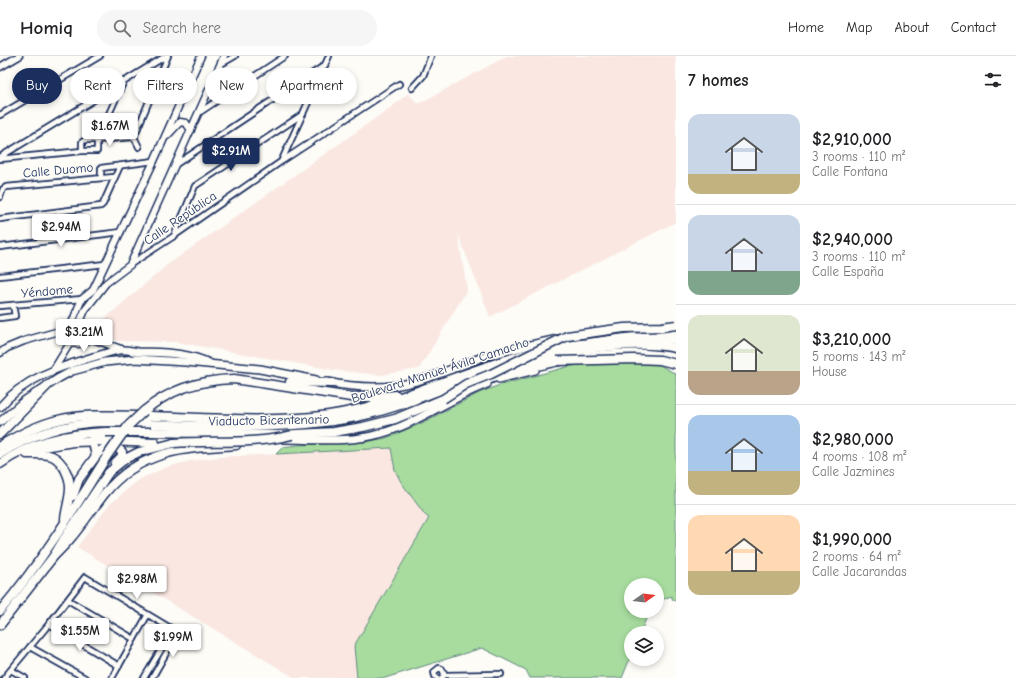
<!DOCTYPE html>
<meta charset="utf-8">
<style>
:root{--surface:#fff;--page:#f6f6f6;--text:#202124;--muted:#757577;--line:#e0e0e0;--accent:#1b2f5e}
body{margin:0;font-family:"Comic Neue",sans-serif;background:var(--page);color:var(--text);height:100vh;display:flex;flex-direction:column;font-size:15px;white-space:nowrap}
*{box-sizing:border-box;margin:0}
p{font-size:13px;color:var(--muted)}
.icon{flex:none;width:22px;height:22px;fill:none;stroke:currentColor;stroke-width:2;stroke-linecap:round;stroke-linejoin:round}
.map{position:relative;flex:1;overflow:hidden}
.drawer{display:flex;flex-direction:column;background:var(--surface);width:340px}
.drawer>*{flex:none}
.banner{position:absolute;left:12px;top:12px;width:380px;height:36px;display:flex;gap:8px}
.needle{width:26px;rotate:76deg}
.controls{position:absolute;left:624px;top:522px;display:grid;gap:8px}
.controls a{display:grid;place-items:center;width:40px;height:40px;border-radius:50%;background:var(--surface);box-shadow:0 2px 6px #0003;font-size:20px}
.price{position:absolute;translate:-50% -34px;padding:0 9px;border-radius:4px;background:#fff;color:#222;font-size:13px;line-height:26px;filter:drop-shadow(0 1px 2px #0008)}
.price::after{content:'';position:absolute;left:50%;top:24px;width:12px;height:9px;margin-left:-6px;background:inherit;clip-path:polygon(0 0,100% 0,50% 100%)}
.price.on{background:var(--accent);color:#fff}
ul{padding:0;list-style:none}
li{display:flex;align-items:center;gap:12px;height:100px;padding:0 12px}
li+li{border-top:1px solid var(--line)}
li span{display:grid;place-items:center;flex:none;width:112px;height:80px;border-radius:12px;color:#555}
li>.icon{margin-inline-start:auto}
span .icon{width:48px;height:48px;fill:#fffc;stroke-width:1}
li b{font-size:17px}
h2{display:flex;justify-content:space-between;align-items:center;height:48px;padding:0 12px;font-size:17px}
.chip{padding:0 14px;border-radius:18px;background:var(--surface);box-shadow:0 2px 6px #0003;font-size:14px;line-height:36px}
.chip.on{background:var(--accent);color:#fff}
header{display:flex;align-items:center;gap:24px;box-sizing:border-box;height:56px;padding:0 20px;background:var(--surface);border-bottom:1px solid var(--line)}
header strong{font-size:19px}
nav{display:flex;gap:22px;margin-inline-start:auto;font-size:14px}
.search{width:280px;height:36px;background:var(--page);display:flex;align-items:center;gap:10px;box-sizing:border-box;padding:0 14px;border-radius:22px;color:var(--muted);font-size:15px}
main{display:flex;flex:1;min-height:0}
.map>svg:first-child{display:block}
</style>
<header>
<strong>Homiq</strong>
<div class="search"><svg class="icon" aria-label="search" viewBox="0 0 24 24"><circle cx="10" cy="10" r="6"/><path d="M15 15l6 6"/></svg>Search here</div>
<nav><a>Home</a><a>Map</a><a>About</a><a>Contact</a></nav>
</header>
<main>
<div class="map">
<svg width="676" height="622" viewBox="0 0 676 622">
<rect width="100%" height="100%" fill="#fdfcf7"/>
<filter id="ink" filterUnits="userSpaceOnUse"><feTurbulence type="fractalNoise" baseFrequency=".025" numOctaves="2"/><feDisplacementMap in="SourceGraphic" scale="8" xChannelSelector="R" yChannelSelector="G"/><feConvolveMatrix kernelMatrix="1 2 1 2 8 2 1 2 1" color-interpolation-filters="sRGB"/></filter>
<g filter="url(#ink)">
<g fill="#fae7e2">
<polygon points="507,0 676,0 676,166 490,261 458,178 467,234 419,313 381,319 340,315 176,286 117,285 94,272 167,209 397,47 408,37 418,48"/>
<polygon points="391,392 395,414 429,462 354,590 357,622 295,622 77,491 108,450 138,424 167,411 190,405 219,401"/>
</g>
<polygon fill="#a7dc9e" stroke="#61867e" points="654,306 676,318 676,545 673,544 671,540 657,546 657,529 631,529 631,555 651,555 646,563 640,577 631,577 631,600 622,622 530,622 526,614 482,592 385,622 357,622 354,590 429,462 425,459 401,426 395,414 391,392 276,398 283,391 298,389 364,386 386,382 420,368 479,337 497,330 567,311 591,307"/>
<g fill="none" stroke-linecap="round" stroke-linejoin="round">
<g stroke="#1b2f5e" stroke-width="8">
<g id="street">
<polyline points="221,8 235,0"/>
<polyline points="412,32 423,20 431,0"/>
<polyline points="200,56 285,0"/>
<polyline points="0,59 100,0"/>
<polyline points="134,81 168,0"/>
<polyline points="82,95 82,86 85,84 97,84 134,81 139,91"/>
<polyline points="0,101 166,0"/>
<polyline points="0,103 82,95 97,95 97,84 124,25"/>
<polyline points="282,104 329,0"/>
<polyline points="175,109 325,9"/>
<polyline points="101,121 101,112 154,105"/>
<polyline points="0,141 3,133 6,131 114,121"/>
<polyline points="0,163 101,150 103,148 120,110"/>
<polyline points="174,180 195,130 303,58"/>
<polyline points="0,191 121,176"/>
<polyline points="131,208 174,180 282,105 399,28"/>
<polyline points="0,220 105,208"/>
<polyline points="0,250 82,243"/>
<polyline points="0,262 15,260 13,249"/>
<polyline points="68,544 134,583"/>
<polyline points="49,568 119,610"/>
<polyline points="30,591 85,622"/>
<polyline points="11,614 25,622"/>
<polyline points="444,619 501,618"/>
<polyline points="4,622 49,568 85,521 177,576 177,578 152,622"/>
<polyline points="112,622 147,560"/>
<polyline points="144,622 173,574"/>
<polyline points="437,622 435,620 434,616 439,612 442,613 444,617 443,621 441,622"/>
</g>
</g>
<g stroke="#1b2f5e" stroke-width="9">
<g id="secondary">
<polyline points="0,11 19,0"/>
<polyline points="167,80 180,66 186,67 191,74"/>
<polyline points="80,266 90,282 121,293"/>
<path d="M70,287C78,289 85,288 90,282"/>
<polyline points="0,297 7,292 24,285 70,272 80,266 85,254 106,227 130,209 224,0"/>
<polyline points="54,313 70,287 70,272 78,252 82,243 93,234 154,105 201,0"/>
</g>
</g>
<g stroke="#1b2f5e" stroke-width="10">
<g id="primary">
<polyline points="644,275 676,277"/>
<polyline points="499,323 535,314"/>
<path d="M326,326C356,332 387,334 417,325C439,319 459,310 480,302C503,295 526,290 549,285L558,283"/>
<path d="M0,351C23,323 59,311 93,301C102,299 111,295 119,294C125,293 132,295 138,296C162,297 187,296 209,307"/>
<polyline points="0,366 24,345 59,322 72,315 105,306 135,303 186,306 260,313 316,324"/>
<polyline points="92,382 112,379"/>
<path d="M283,383C314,383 350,387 379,378C417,368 450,342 487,328"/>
</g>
</g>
<g stroke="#1b2f5e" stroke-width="11">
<g id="highway">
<polyline points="544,293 633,281 676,284"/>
<path d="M579,302C611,297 644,295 676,302"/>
<path d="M515,308C562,296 628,282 676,292"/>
<polyline points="290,326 332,327"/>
<polyline points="479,327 510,316 564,304"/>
<path d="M144,355C170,333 200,324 234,323L351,341H377L396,339"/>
<polyline points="151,376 279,379 334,376 363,371 395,363 448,341"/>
<polyline points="0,378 48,329"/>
<path d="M0,390C18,379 37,369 58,364C88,357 120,360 151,360C208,362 272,367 329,359C398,349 460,315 527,298"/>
<polyline points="31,393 73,386 107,385 155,387"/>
<path d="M0,398C32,378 64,368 101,366C184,369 275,377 356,361C396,353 435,336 473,321"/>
<path d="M27,398C35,398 45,397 52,400C63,405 70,421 70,432C70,442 66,453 65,463"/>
<path d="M96,400C102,391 114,387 122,396V400L115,407"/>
<path d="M0,408C31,386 69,377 106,376"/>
<polyline points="73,440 79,423 96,400 94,391"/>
<path d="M53,501C59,495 65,489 70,483C83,468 93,452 105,437C140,394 185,392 236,389"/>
<path d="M0,555C41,507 74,453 107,400"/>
<polyline points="0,569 53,501 64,483 109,416 125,403 139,396 174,387"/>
</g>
</g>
<use href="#street" stroke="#fdfcf7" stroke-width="4.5"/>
<use href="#secondary" stroke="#fdfcf7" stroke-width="6"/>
<use href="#primary" stroke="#fdfcf7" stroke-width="7"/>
<use href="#highway" stroke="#fdfcf7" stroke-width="8"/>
<g stroke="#1b2f5e" stroke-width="11" stroke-linecap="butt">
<g id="highway-bridge">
<polyline points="557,305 634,303 660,304 676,308"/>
<polyline points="443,343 466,328 491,318 567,280 624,272 662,271 676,269"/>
<polyline points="106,376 151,376"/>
<path d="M174,387C214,384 253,389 292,379"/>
<polyline points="107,400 128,370 144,355"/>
</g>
</g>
<use href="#highway-bridge" stroke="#fdfcf7" stroke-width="8"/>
</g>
</g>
<g text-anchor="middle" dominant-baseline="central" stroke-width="3" stroke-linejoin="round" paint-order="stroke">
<g font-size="13" fill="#1b2f5e" stroke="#fdfcf7">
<text transform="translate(58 114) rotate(-5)">Calle Duomo</text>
<text transform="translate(180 162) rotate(-34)">Calle República</text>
<text transform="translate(47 235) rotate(-5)">Yéndome</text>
<text transform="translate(440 314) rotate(-18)">Boulevard Manuel Ávila Camacho</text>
<text transform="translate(269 364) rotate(-1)">Viaducto Bicentenario</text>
</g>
</g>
</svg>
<div class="controls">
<a><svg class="needle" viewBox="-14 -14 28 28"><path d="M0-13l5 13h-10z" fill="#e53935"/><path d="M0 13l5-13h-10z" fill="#757577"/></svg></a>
<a><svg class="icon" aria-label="layers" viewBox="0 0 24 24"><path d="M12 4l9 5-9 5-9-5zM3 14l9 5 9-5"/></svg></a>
</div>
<b class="price" style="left:110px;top:91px">$1.67M</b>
<b class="price on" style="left:231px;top:116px">$2.91M</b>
<b class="price" style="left:61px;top:192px">$2.94M</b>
<b class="price" style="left:84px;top:297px">$3.21M</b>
<b class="price" style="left:137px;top:544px">$2.98M</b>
<b class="price" style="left:80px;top:596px">$1.55M</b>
<b class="price" style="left:173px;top:602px">$1.99M</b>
<div class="banner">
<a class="chip on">Buy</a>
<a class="chip">Rent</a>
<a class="chip">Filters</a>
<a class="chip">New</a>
<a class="chip">Apartment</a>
</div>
</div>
<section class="drawer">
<h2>7 homes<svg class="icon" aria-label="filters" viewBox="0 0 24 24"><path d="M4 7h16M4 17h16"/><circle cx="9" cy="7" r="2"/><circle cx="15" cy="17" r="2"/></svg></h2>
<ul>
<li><span style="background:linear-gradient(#c9d6e8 75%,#c2b280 0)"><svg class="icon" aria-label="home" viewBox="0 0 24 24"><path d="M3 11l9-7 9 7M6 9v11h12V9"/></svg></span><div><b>$2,910,000</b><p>3 rooms · 110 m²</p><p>Calle Fontana</p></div></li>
<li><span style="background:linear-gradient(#c9d6e8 70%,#7fa58c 0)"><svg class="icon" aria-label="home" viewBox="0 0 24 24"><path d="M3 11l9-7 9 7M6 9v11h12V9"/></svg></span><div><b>$2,940,000</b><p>3 rooms · 110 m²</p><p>Calle España</p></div></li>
<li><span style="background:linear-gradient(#dfe7d0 70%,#b9a48a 0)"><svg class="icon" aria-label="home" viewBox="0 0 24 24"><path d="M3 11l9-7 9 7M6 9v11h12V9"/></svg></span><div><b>$3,210,000</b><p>5 rooms · 143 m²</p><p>House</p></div></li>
<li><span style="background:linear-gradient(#a9c7e8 70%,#c2b280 0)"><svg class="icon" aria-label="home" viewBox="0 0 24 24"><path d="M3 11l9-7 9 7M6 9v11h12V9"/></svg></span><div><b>$2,980,000</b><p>4 rooms · 108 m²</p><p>Calle Jazmines</p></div></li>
<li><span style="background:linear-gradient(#ffd9b3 70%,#c2b280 0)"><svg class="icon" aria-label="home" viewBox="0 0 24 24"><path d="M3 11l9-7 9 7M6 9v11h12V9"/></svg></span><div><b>$1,990,000</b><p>2 rooms · 64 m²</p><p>Calle Jacarandas</p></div></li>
</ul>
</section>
</main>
